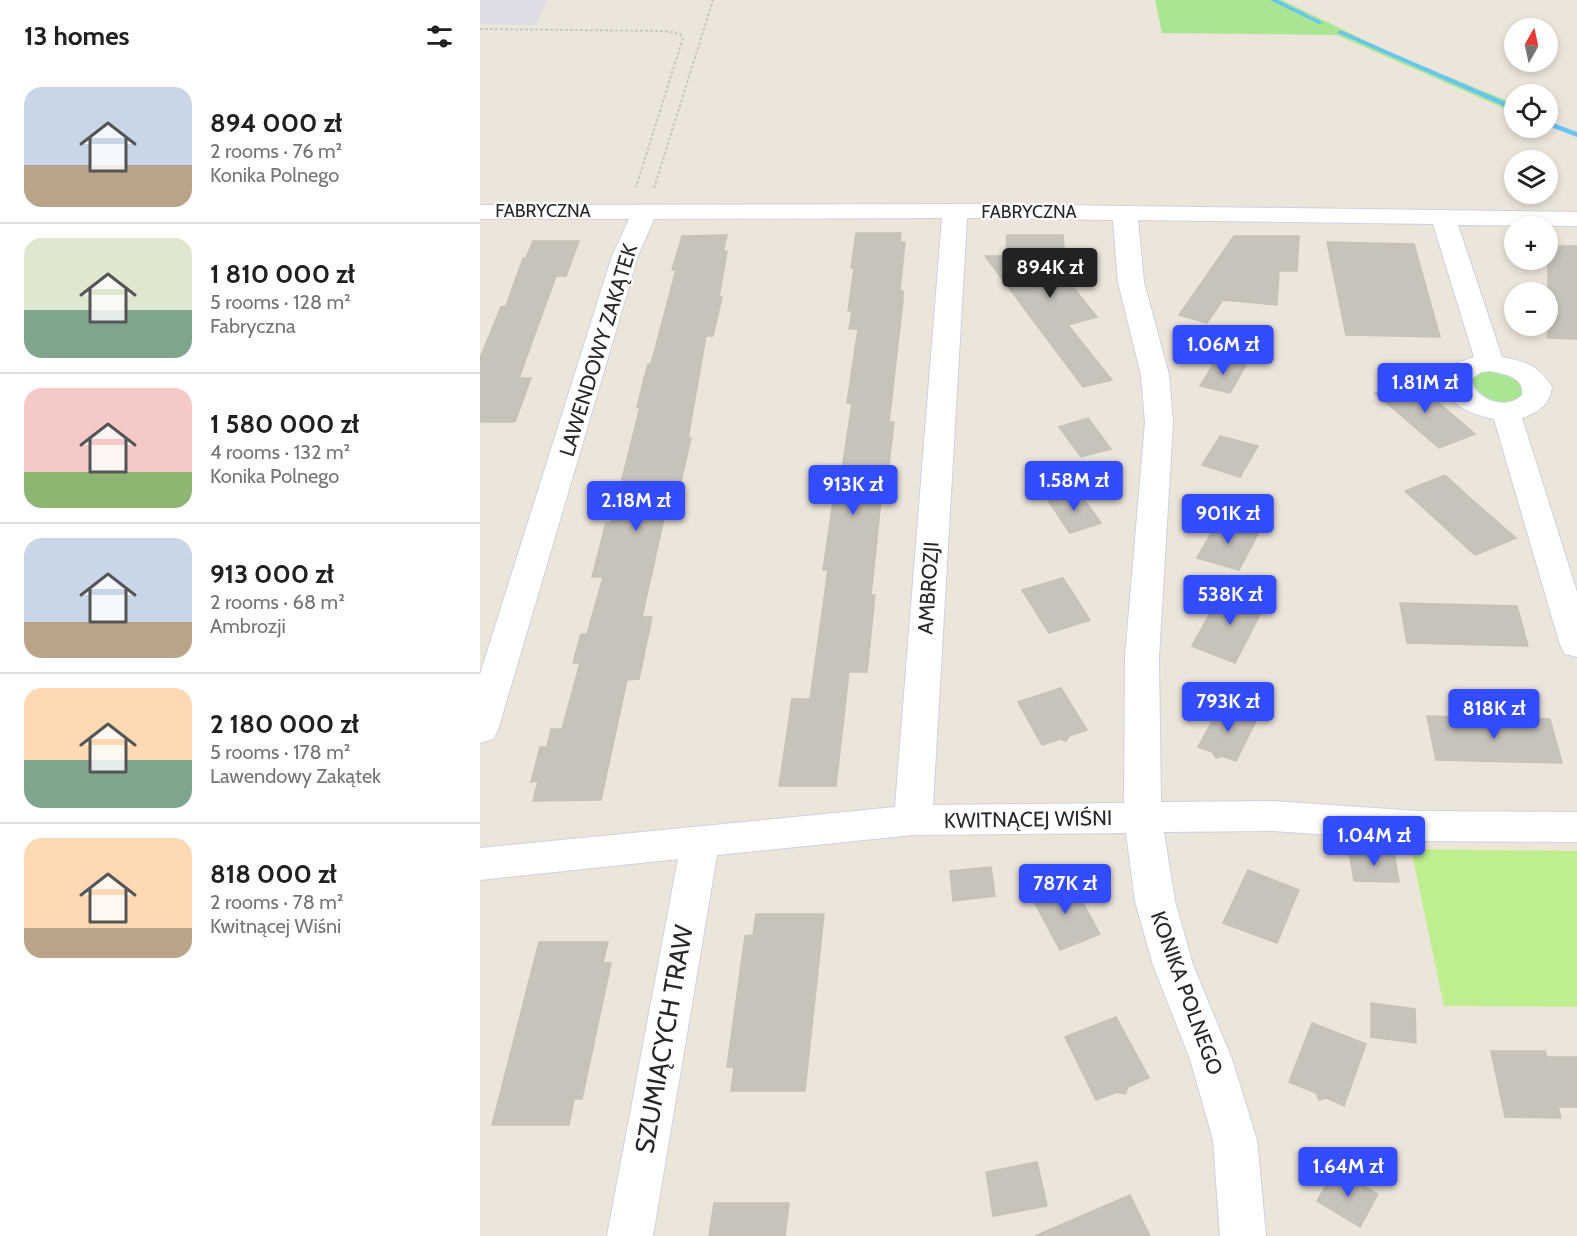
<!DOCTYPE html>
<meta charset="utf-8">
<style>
:root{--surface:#fff;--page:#f2f2f2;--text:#202124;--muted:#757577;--line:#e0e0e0;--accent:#344cff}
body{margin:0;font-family:Cabin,sans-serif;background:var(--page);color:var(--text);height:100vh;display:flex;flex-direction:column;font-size:22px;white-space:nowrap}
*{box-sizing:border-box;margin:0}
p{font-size:20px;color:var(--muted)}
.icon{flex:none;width:33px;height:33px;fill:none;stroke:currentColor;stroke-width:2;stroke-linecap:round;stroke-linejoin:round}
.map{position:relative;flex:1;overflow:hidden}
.details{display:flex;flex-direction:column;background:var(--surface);width:480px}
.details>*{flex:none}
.needle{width:39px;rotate:9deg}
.tools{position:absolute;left:1024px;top:18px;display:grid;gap:12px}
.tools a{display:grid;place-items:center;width:54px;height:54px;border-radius:50%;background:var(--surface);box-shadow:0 3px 9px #0003;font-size:30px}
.price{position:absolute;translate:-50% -51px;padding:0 14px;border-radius:6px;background:var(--accent);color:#fff;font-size:20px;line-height:39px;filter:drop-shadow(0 2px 3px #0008)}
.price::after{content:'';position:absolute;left:50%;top:36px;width:18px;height:14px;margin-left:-9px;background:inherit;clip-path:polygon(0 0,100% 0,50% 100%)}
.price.on{background:#222;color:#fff}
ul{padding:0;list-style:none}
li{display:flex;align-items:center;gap:18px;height:150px;padding:0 24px}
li+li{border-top:2px solid var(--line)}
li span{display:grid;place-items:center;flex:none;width:168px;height:120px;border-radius:18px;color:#555}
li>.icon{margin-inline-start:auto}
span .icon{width:72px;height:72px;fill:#fffc;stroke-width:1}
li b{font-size:26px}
h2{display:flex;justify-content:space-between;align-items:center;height:72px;padding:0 24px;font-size:26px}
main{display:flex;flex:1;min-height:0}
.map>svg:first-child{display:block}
</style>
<main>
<section class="details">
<h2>13 homes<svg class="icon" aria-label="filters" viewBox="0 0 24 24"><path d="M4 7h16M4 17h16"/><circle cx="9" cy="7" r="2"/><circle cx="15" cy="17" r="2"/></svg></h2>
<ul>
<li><span style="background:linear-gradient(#c9d6e8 65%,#b9a48a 0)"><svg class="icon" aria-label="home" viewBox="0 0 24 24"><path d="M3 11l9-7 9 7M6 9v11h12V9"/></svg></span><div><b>894 000 zł</b><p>2 rooms · 76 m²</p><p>Konika Polnego</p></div></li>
<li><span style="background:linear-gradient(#dfe7d0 60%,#7fa58c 0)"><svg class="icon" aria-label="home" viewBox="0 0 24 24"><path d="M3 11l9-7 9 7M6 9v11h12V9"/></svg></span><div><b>1 810 000 zł</b><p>5 rooms · 128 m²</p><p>Fabryczna</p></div></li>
<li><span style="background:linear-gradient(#f6c9c9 70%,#8fb573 0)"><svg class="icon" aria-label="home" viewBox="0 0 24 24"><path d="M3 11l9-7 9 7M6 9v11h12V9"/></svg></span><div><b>1 580 000 zł</b><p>4 rooms · 132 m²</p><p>Konika Polnego</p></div></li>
<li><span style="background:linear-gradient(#c9d6e8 70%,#b9a48a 0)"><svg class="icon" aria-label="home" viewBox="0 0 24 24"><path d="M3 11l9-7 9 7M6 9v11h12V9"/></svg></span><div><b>913 000 zł</b><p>2 rooms · 68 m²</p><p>Ambrozji</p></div></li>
<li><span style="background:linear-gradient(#ffd9b3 60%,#7fa58c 0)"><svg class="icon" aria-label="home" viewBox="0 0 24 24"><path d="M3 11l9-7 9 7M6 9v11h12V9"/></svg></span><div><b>2 180 000 zł</b><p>5 rooms · 178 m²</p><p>Lawendowy Zakątek</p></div></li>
<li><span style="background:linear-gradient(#ffd9b3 75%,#b9a48a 0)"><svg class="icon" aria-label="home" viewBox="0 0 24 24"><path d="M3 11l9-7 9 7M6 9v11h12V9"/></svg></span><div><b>818 000 zł</b><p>2 rooms · 78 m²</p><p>Kwitnącej Wiśni</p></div></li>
</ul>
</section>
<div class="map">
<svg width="1097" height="1236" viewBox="0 0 1097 1236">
<rect width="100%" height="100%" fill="#ece5da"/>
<polygon fill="#dedbe4" points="0,0 67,0 56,25 0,24"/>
<g fill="#a9e693">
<polygon points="675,0 802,0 915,55 1035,104 1035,113 857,35 682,33"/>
<path d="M1008,371L1035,376L1045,386L1043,397C1025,405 1014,403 996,394L991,379L995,375Z"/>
</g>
<polygon fill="#bfee8e" points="931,849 1097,851 1097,1007 964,1006"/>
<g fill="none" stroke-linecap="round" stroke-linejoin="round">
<g fill="#67c5f4" fill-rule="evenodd">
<polygon points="790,0 798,0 844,23 839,24"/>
<polygon points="858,31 862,31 1035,106 1035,111 858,33"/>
<polygon points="1068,121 1097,132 1097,137 1068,126"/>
</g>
</g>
<g fill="#c7c2ba" stroke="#c7c2b4" stroke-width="1.5">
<polygon points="376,233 421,233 420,242 425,242 420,291 423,291 423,301 409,422 414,422 407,481 403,481 391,595 395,595 387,672 369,672 356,786 299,786 312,699 330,699 348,570 343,570 353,502 357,502 372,403 367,403 378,329 369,329 372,311 368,311 374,268 371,268"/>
<polygon points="247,235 243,252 247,251 239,297 242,297 233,336 226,336 208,438 211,438 200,486 191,487 162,617 172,617 159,679 147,680 121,800 53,801 58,781 51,782 60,747 67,747 71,729 82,729 100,663 93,663 101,634 107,634 123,577 112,577 126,523 131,523 160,407 157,407 164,379 168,364 171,364 196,270 192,270 202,236"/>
<polygon points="527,235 583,235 586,278 617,317 588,325 632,380 603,387 505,256 526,256"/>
<polygon points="754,236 819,236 817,271 799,271 797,305 743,300 727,323 699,315"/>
<polygon points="53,241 99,241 86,276 76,276 39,378 51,378 35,422 0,422 0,358 21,307 26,306 43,258 46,258"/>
<polygon points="847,242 934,244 960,337 866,335"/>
<polygon points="1068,246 1097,246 1097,339 1068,338"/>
<polygon points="737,358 766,365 750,393 720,386"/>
<polygon points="932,380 995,434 959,448 895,393"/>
<polygon points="608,418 631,449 601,457 579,427"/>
<polygon points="740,436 778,446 760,477 722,465"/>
<polygon points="965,475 990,498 1036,538 995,555 925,491"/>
<polygon points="598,491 621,523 590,533 567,499"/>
<polygon points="739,519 779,532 759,570 717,558"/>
<polygon points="583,578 610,620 569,633 542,590"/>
<polygon points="741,593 788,599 755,663 712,646"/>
<polygon points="920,603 1037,606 1048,646 927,643"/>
<polygon points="581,688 607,730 589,736 586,741 580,739 562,745 538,702"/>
<polygon points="741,705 778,717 756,761 742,756 736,758 732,752 718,747"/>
<polygon points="947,716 1070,719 1082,763 956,760"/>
<polygon points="869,851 914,852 919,882 874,881"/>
<polygon points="511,867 515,896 473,901 470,871"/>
<polygon points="768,870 819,890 797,943 743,923"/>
<polygon points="591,881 620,934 580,950 551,896"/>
<polygon points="276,914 344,914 325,1091 251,1091 254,1067 247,1067 265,936 273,935"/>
<polygon points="59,942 128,942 123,963 131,963 102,1099 94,1099 89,1125 12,1125"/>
<polygon points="891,1003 935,1009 936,1043 891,1037"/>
<polygon points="636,1017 669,1078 648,1087 645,1094 637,1092 616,1100 585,1037"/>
<polygon points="832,1023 886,1044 864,1106 847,1098 839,1100 836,1093 809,1082"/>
<polygon points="1011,1051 1065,1051 1067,1057 1097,1057 1097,1107 1078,1107 1081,1118 1025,1117"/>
<polygon points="557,1162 567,1206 513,1216 506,1172"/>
<polygon points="855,1169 898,1194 880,1227 837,1201"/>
<polygon points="650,1195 670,1236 555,1236"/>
<polygon points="234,1203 309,1203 305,1236 229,1236"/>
</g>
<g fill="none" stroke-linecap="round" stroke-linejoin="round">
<g stroke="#cfd1e3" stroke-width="2">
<path id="street" d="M504,204L1097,212V226L978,225L1022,357C1047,362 1058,365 1072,387C1069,405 1059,412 1042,418L1097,592V657L1085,654L1080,645L1014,419C991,414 967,406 963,379L977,363L994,357L953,224L658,220L664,282L689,375L693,422L679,657L681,802L793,801L938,811L1097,812V842L938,841L793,831L684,832L695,901L713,965L752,1059L777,1140L786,1236H740L733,1140L710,1059L673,965L655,901L646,833L433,835L237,855L173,1236H127L198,859L0,880V848L415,807L462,218L174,219L158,256L18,730L13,739L0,743V674L132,256L149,219H0V205ZM487,218L633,220L638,282L661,375L665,422L645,657L644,803L453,805ZM1010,371C1025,374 1045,377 1042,395C1027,411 995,400 991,379L1001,372Z"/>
</g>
<g stroke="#c7c7c7" stroke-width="2" stroke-dasharray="3 2" stroke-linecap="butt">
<polyline points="0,29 185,31 200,34 203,38 156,187"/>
<polyline points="174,188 233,0"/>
</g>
<use href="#street" fill="#fff" fill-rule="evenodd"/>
</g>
<g text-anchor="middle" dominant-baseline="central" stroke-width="4.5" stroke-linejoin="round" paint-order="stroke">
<g font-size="18" fill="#292929" stroke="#fff">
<text x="63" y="211">FABRYCZNA</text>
<text x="549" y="212">FABRYCZNA</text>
</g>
<g font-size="21" fill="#292929" stroke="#fff">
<text transform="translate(118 350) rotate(-73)">LAWENDOWY ZAKĄTEK</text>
<text transform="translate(448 588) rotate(-86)">AMBROZJI</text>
<text transform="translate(548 819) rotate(-1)">KWITNĄCEJ WIŚNI</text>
<text transform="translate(707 993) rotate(70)">KONIKA POLNEGO</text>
</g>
<g font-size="26" fill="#292929" stroke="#fff">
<text transform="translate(184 1039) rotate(-80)">SZUMIĄCYCH TRAW</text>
</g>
</g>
</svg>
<div class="tools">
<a><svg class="needle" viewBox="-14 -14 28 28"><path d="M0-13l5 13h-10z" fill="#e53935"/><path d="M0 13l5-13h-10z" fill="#757577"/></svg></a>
<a><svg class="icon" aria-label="locate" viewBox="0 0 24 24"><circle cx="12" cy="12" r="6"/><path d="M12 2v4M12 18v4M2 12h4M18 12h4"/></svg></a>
<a><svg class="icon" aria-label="layers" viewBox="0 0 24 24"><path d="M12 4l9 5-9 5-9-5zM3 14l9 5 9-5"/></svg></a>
<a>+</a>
<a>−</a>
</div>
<b class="price on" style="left:570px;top:299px">894K zł</b>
<b class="price" style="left:743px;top:376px">1.06M zł</b>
<b class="price" style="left:945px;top:414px">1.81M zł</b>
<b class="price" style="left:594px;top:512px">1.58M zł</b>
<b class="price" style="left:373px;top:516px">913K zł</b>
<b class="price" style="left:156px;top:532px">2.18M zł</b>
<b class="price" style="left:748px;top:545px">901K zł</b>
<b class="price" style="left:750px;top:626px">538K zł</b>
<b class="price" style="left:748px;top:733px">793K zł</b>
<b class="price" style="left:1014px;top:740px">818K zł</b>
<b class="price" style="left:894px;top:867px">1.04M zł</b>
<b class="price" style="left:585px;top:915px">787K zł</b>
<b class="price" style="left:868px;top:1198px">1.64M zł</b>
</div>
</main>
